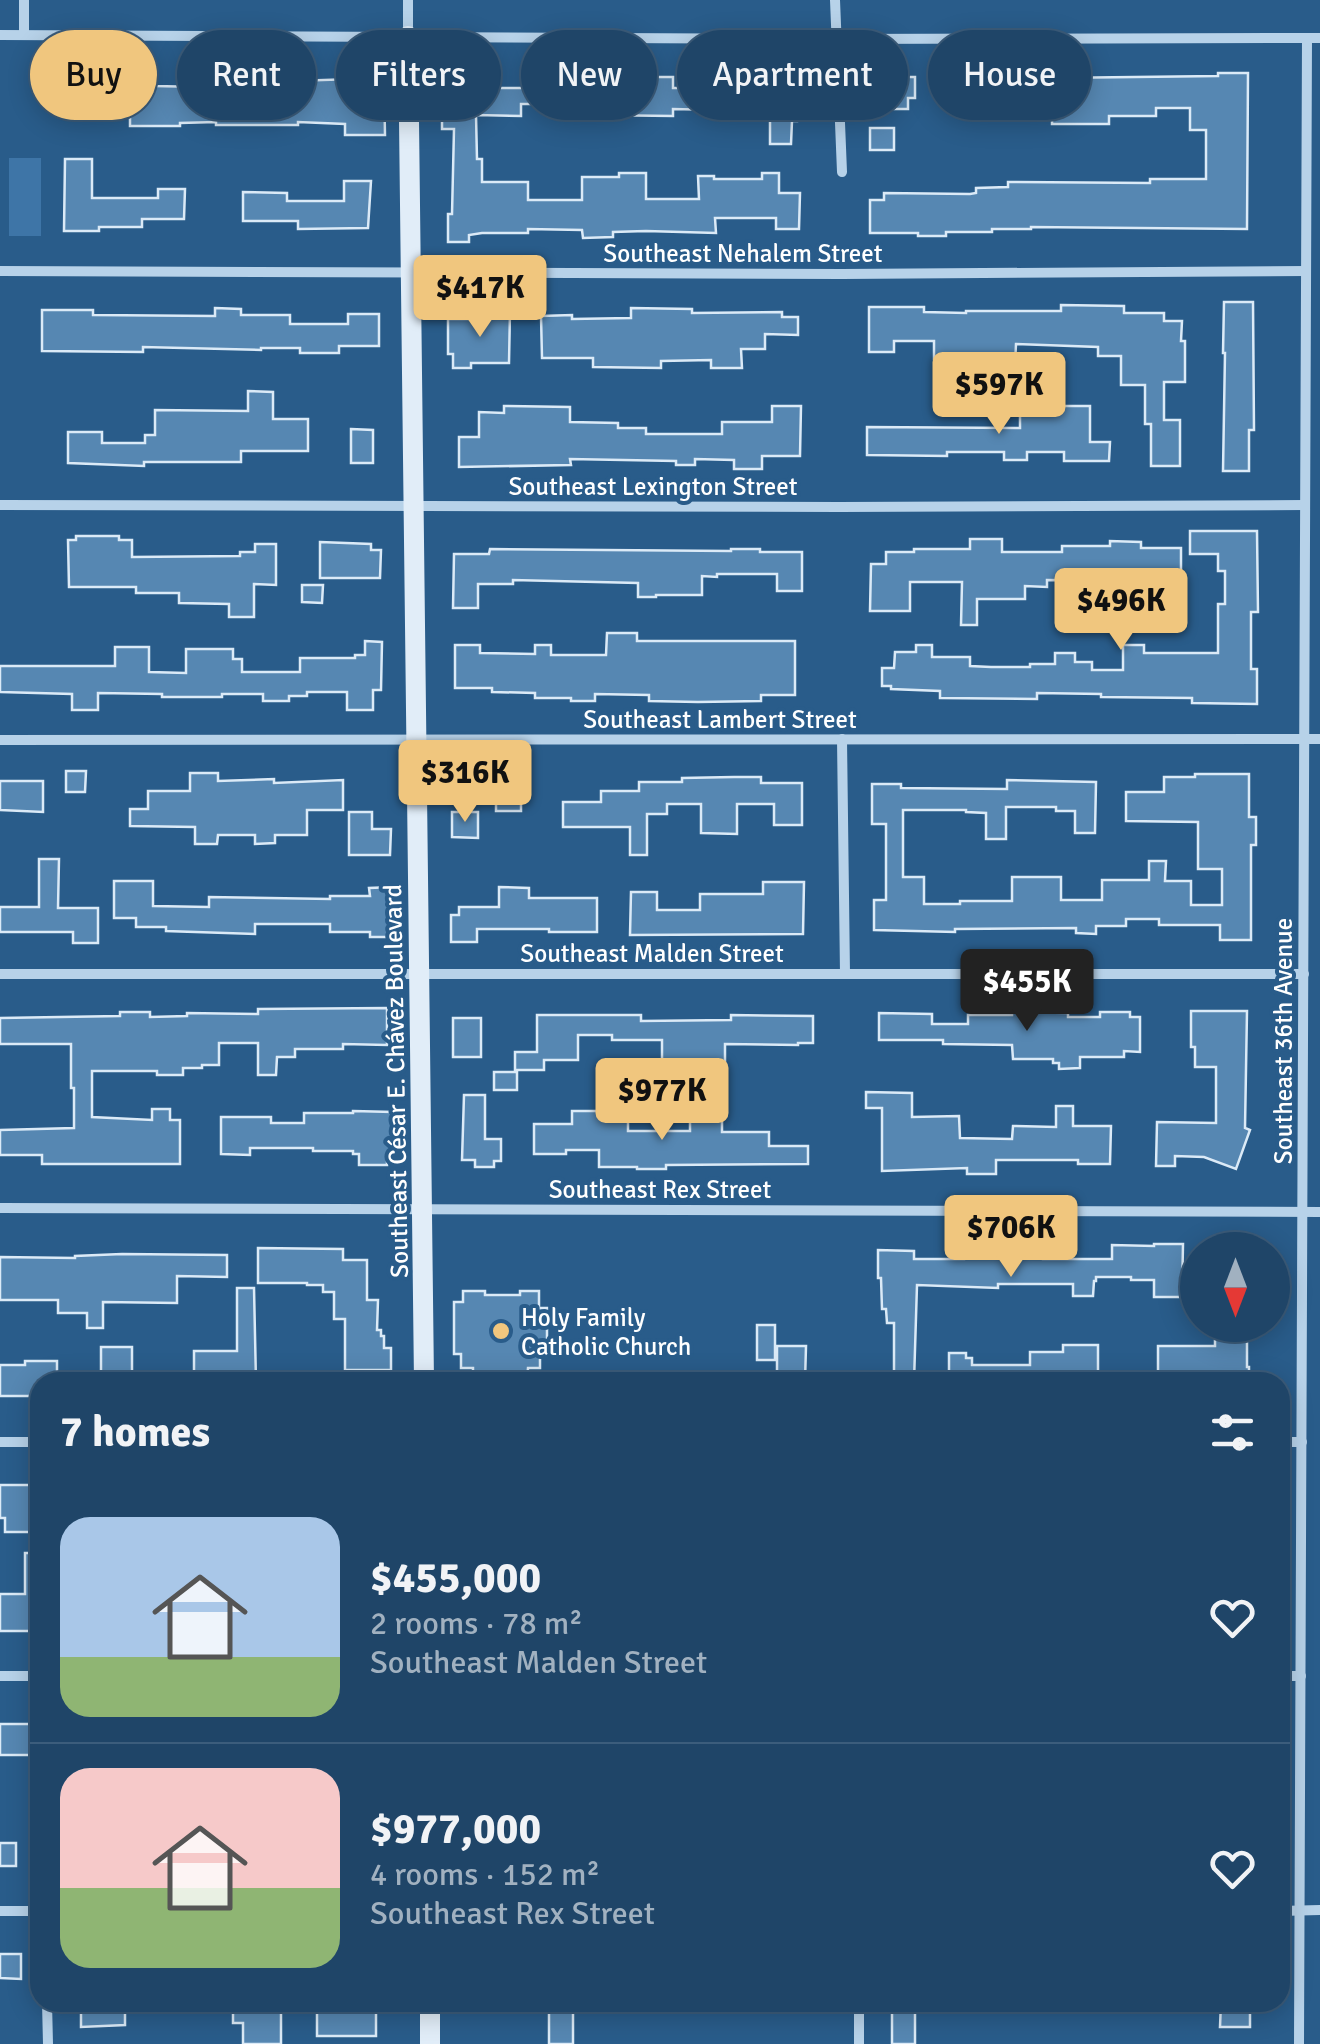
<!DOCTYPE html>
<meta charset="utf-8">
<style>
:root{--surface:#1f4568;--page:#274c6e;--text:#f1f3f6;--muted:#a1b1c0;--line:#3c5d7c;--accent:#f0c67e}
body{margin:0;font-family:Signika,sans-serif;background:var(--page);color:var(--text);height:100vh;display:flex;flex-direction:column;font-size:38px;white-space:nowrap}
*{box-sizing:border-box;margin:0}
p{font-size:32px;color:var(--muted)}
.icon{flex:none;width:55px;height:55px;fill:none;stroke:currentColor;stroke-width:2;stroke-linecap:round;stroke-linejoin:round}
.map{position:relative;flex:1;overflow:hidden}
.drawer{position:absolute;left:30px;top:1372px;width:1260px;height:640px;display:flex;flex-direction:column;background:var(--surface);border-radius:30px;box-shadow:0 5px 25px #0003,0 0 0 2px var(--line)}
.drawer>*{flex:none}
.guide{position:absolute;left:30px;top:30px;width:1260px;height:90px;display:flex;gap:20px}
.needle{width:65px;rotate:180deg}
.buttons{position:absolute;left:1180px;top:1232px;display:grid;gap:20px}
.buttons a{display:grid;place-items:center;width:110px;height:110px;border-radius:50%;background:var(--surface);box-shadow:0 5px 25px #0003,0 0 0 2px var(--line);font-size:50px}
.price{position:absolute;translate:-50% -85px;padding:0 22px;border-radius:10px;background:var(--accent);color:#111;font-size:32px;line-height:65px;filter:drop-shadow(0 2px 5px #0008)}
.price::after{content:'';position:absolute;left:50%;top:60px;width:30px;height:22px;margin-left:-15px;background:inherit;clip-path:polygon(0 0,100% 0,50% 100%)}
.price.on{background:#222;color:#fff}
ul{padding:0;list-style:none}
li{display:flex;align-items:center;gap:30px;height:250px;padding:0 30px}
li+li{border-top:2px solid var(--line)}
li span{display:grid;place-items:center;flex:none;width:280px;height:200px;border-radius:30px;color:#555}
li>.icon{margin-inline-start:auto}
span .icon{width:120px;height:120px;fill:#fffc;stroke-width:1}
li b{font-size:42px}
h2{display:flex;justify-content:space-between;align-items:center;height:120px;padding:0 30px;font-size:42px}
.tag{padding:0 35px;border-radius:45px;background:var(--surface);box-shadow:0 5px 25px #0003,0 0 0 2px var(--line);font-size:35px;line-height:90px}
.tag.on{background:var(--accent);color:#111}
.map>svg:first-child{display:block}
</style>
<div class="map">
<svg width="1320" height="2044" viewBox="0 0 1320 2044">
<rect width="100%" height="100%" fill="#295c8a"/>
<rect fill="#3e75a7" x="9" y="158" width="32" height="78"/>
<g fill="#5687b2" stroke="#dbeaf7" stroke-width="2.5">
<polygon points="201,68 223,68 223,76 243,76 243,79 263,79 263,82 384,78 385,135 345,135 345,124 298,122 298,125 216,125 216,122 180,123 180,126 130,126 130,81 155,81 155,86 201,87"/>
<polygon points="66,73 92,73 92,104 66,103"/>
<polygon points="593,73 627,74 627,77 673,77 673,88 770,88 771,74 797,74 797,121 792,121 791,144 770,144 770,111 673,109 673,116 593,115 593,104 521,104 521,116 476,115 477,159 482,159 482,182 528,182 528,200 582,200 582,177 619,177 619,173 646,173 646,199 699,199 698,176 714,176 714,179 762,179 762,173 779,173 779,193 800,193 799,229 776,229 776,218 715,218 716,233 646,231 613,232 613,237 583,238 582,230 528,229 528,233 482,233 469,235 469,242 448,242 448,214 452,214 454,129 442,129 442,111 448,111 447,85 498,84 498,88 533,88 533,75 552,75 552,82 593,82"/>
<polygon points="1218,73 1248,73 1247,229 1031,227 1031,229 992,229 992,232 946,232 946,236 918,236 918,233 870,233 870,200 884,200 884,193 970,194 976,193 976,188 1008,187 1008,182 1150,183 1150,179 1206,179 1206,130 1190,130 1190,108 1156,108 1156,116 1109,116 1109,124 1052,124 1052,78 1218,76"/>
<polygon points="880,77 915,77 915,98 908,98 908,109 880,109"/>
<rect x="953" y="82" width="51" height="30"/>
<rect x="870" y="128" width="24" height="22"/>
<polygon points="65,159 92,159 92,198 158,198 158,189 185,189 184,219 142,219 142,227 99,227 99,231 64,231"/>
<polygon points="344,181 371,181 368,228 298,229 298,221 243,221 243,192 287,193 287,201 344,201"/>
<polygon points="1224,302 1253,302 1254,430 1249,430 1249,471 1223,471 1225,353 1223,353"/>
<polygon points="1061,305 1124,306 1124,313 1164,313 1164,321 1182,321 1181,341 1185,341 1185,382 1164,382 1164,420 1180,420 1180,466 1151,466 1151,424 1145,424 1145,385 1121,385 1121,356 1098,356 1098,347 1016,344 1015,365 954,365 954,359 934,359 934,341 894,341 894,352 869,352 869,307 924,307 924,312 966,313 966,311 1061,311"/>
<polygon points="215,308 241,309 241,315 290,315 290,324 348,324 348,314 379,314 379,346 339,346 339,353 300,353 300,348 261,348 261,350 143,347 143,352 42,351 42,310 93,310 93,315 215,316"/>
<polygon points="631,308 692,309 692,313 782,312 782,317 798,317 798,335 765,334 765,349 741,349 742,368 711,368 711,360 661,361 661,368 593,367 593,358 542,358 541,316 572,315 572,319 631,318"/>
<polygon points="484,311 510,311 509,363 471,363 471,368 453,368 453,354 448,354 448,319 484,319"/>
<polygon points="248,391 273,392 273,419 308,419 308,451 241,451 241,462 144,462 144,466 68,463 68,432 102,432 102,443 145,443 145,435 155,435 155,410 248,411"/>
<polygon points="504,406 570,407 570,422 618,423 618,428 646,428 646,434 722,434 722,422 772,422 772,406 801,406 800,456 762,456 762,469 734,469 734,460 695,459 695,465 676,465 676,461 570,459 571,465 459,467 459,437 479,437 479,412 504,413"/>
<polygon points="1051,406 1090,406 1090,442 1110,442 1109,461 1064,461 1064,452 1027,452 1027,460 1004,460 1004,452 947,452 947,456 867,455 867,427 1020,428 1020,408"/>
<polygon points="351,429 373,430 373,463 351,463"/>
<polygon points="1190,531 1257,531 1258,612 1251,612 1251,669 1257,669 1257,704 1192,703 1192,698 1101,697 1101,694 1037,693 1037,699 940,698 940,691 891,689 891,686 882,686 882,668 894,668 895,652 916,652 916,645 932,645 932,657 970,657 970,666 991,667 1030,667 1030,664 1055,664 1055,653 1075,653 1075,662 1092,662 1092,670 1123,670 1123,645 1144,645 1144,653 1218,653 1218,604 1225,604 1225,571 1218,571 1218,554 1190,554"/>
<polygon points="76,536 119,536 119,540 132,540 132,557 240,556 240,552 255,552 255,544 276,544 276,585 254,584 254,617 229,617 229,604 179,603 179,593 136,593 136,587 69,587 68,540 76,540"/>
<polygon points="970,539 1002,539 1002,552 1062,552 1062,546 1110,546 1110,541 1141,542 1141,548 1181,548 1181,588 1148,588 1148,581 1047,580 1047,587 1025,586 1025,599 977,599 977,625 961,625 962,582 910,582 910,611 870,611 871,564 886,564 886,552 914,552 914,549 970,549"/>
<polygon points="320,542 371,544 371,550 381,550 380,578 320,578"/>
<polygon points="490,549 731,551 731,549 760,549 760,552 802,552 802,591 777,591 777,574 717,574 717,577 702,576 702,595 656,595 656,597 638,597 638,583 513,580 513,584 478,584 478,608 453,608 454,554 489,554"/>
<polygon points="302,585 323,585 322,603 302,602"/>
<polygon points="607,633 637,633 637,641 795,641 795,695 761,695 761,701 698,702 649,701 649,695 595,694 595,701 571,701 571,698 535,698 535,693 492,692 492,688 455,688 455,645 480,645 480,653 535,654 535,645 551,645 551,655 606,655"/>
<polygon points="365,641 382,642 381,690 373,690 373,710 347,710 347,692 307,692 307,696 289,696 289,701 263,701 263,694 222,694 222,697 162,697 162,694 98,693 98,710 72,710 72,694 0,692 0,666 115,666 115,647 149,647 149,672 186,673 186,649 233,649 233,659 242,659 242,672 300,672 300,658 355,658 355,655 365,655"/>
<polygon points="66,771 86,771 85,792 66,792"/>
<polygon points="190,773 218,773 218,781 274,779 274,783 343,780 343,810 307,810 307,835 275,835 275,843 255,844 255,835 218,835 217,844 195,844 195,827 130,826 130,809 148,809 148,791 190,791"/>
<polygon points="1195,774 1249,774 1249,817 1256,817 1256,845 1251,845 1251,940 1220,940 1220,925 1159,925 1159,919 1126,919 1126,926 1096,926 1096,934 1076,933 1076,928 955,929 955,932 874,930 874,900 886,900 886,824 872,824 872,784 901,784 901,788 1007,789 1007,780 1096,782 1095,833 1075,833 1075,811 1056,811 1056,807 1006,807 1006,839 986,839 986,813 966,812 966,810 903,810 903,877 924,877 924,904 960,904 960,901 1012,901 1012,877 1061,877 1061,900 1102,900 1102,880 1149,880 1149,861 1166,861 1165,881 1191,881 1191,905 1222,905 1222,869 1198,869 1198,822 1126,821 1126,792 1164,792 1164,777 1195,777"/>
<polygon points="734,777 761,777 761,783 802,783 802,825 774,825 774,804 737,804 737,834 701,833 701,804 667,804 667,814 647,814 647,855 630,855 630,827 563,827 563,802 601,802 601,791 639,791 639,782 682,782 682,778"/>
<polygon points="0,781 43,781 43,812 0,810"/>
<rect x="496" y="781" width="25" height="30"/>
<polygon points="349,812 372,812 372,829 391,829 390,855 349,855"/>
<polygon points="452,812 478,812 478,838 452,837"/>
<polygon points="39,859 59,859 58,908 98,908 98,943 73,943 73,932 0,932 0,907 39,907"/>
<polygon points="114,881 153,881 153,906 209,907 209,897 330,899 330,896 370,896 369,888 393,887 394,937 370,937 370,932 330,932 330,924 255,924 255,934 166,931 166,927 136,927 136,918 114,918"/>
<polygon points="763,882 804,882 803,934 630,935 631,892 657,892 657,910 700,910 700,894 763,894"/>
<polygon points="499,887 529,888 529,898 597,898 597,932 549,932 549,929 477,929 477,942 451,942 451,915 459,915 459,907 499,907"/>
<polygon points="387,1008 387,1045 343,1044 343,1049 295,1049 295,1057 277,1057 276,1075 258,1075 258,1043 219,1043 219,1065 202,1065 202,1068 183,1068 183,1075 157,1075 157,1071 92,1071 92,1117 152,1120 152,1109 170,1109 170,1120 180,1120 180,1164 42,1164 42,1155 0,1155 0,1130 74,1128 74,1088 71,1088 71,1044 0,1044 0,1018 120,1016 120,1012 150,1012 150,1017 187,1016 187,1013 258,1014 258,1009"/>
<polygon points="1191,1011 1247,1011 1245,1128 1250,1130 1236,1169 1204,1157 1175,1156 1175,1166 1156,1166 1157,1122 1216,1123 1216,1067 1195,1067 1195,1047 1191,1047"/>
<polygon points="1012,1012 1068,1013 1068,1017 1100,1017 1100,1012 1130,1012 1130,1017 1140,1017 1140,1052 1124,1051 1124,1057 1080,1057 1080,1068 1059,1069 1059,1063 1053,1063 1053,1059 1013,1059 1012,1045 943,1044 943,1040 879,1040 879,1013 932,1014 932,1024 968,1024 968,1015 1012,1015"/>
<polygon points="537,1015 641,1015 641,1021 731,1020 731,1015 813,1016 813,1043 798,1043 798,1045 725,1044 725,1074 662,1074 662,1040 612,1040 612,1035 578,1035 578,1060 544,1060 544,1070 515,1070 515,1052 537,1052"/>
<rect x="453" y="1018" width="28" height="39"/>
<rect x="494" y="1072" width="23" height="18"/>
<polygon points="866,1092 912,1093 912,1117 959,1116 960,1138 1012,1139 1013,1126 1056,1127 1056,1106 1073,1106 1073,1126 1111,1126 1110,1164 1078,1164 1078,1160 996,1160 996,1174 967,1174 967,1168 882,1171 882,1108 866,1108"/>
<polygon points="464,1095 485,1095 485,1139 501,1139 501,1161 494,1161 494,1167 475,1167 475,1160 462,1160"/>
<polygon points="353,1111 393,1112 393,1155 387,1155 387,1165 359,1165 359,1154 353,1154 353,1151 313,1151 313,1148 250,1148 250,1155 221,1154 221,1117 271,1117 271,1123 304,1123 304,1113 353,1113"/>
<polygon points="572,1111 628,1111 628,1131 690,1131 690,1115 722,1115 722,1132 769,1132 769,1146 808,1146 808,1164 666,1165 666,1169 637,1169 637,1167 599,1167 599,1150 566,1150 566,1154 534,1154 534,1124 572,1124"/>
<polygon points="1154,1244 1183,1244 1182,1297 1154,1297 1154,1280 1131,1280 1131,1277 1096,1277 1096,1281 1094,1281 1093,1296 1073,1296 1073,1284 998,1284 998,1288 917,1285 914,1382 894,1382 894,1323 887,1323 886,1309 882,1309 881,1278 878,1278 878,1250 914,1251 914,1259 964,1259 964,1245 999,1246 999,1250 1043,1250 1043,1259 1112,1259 1112,1245 1154,1246"/>
<polygon points="258,1248 343,1249 343,1260 367,1260 367,1300 378,1300 377,1330 381,1330 381,1336 384,1336 384,1348 391,1348 391,1370 345,1370 345,1319 334,1319 334,1292 323,1292 323,1285 307,1285 307,1283 258,1283"/>
<polygon points="122,1254 227,1255 227,1277 177,1276 177,1303 103,1302 103,1328 87,1328 87,1313 58,1313 58,1300 0,1300 0,1257 75,1258 75,1256"/>
<polygon points="237,1288 254,1288 256,1382 194,1382 194,1351 237,1351"/>
<polygon points="463,1291 485,1291 485,1295 520,1295 520,1291 539,1291 539,1308 547,1308 547,1355 540,1355 540,1368 528,1368 527,1382 473,1382 473,1368 461,1368 461,1354 454,1354 454,1302 463,1302"/>
<rect x="757" y="1325" width="18" height="35"/>
<polygon points="1215,1325 1243,1325 1243,1332 1247,1332 1247,1367 1249,1367 1249,1382 1158,1382 1158,1346 1215,1346"/>
<polygon points="1063,1345 1098,1345 1098,1382 949,1382 949,1353 966,1353 966,1358 972,1358 972,1365 1030,1365 1030,1352 1063,1352"/>
<polygon points="777,1346 806,1346 805,1382 777,1382"/>
<rect x="101" y="1347" width="31" height="35"/>
<polygon points="25,1361 57,1361 57,1382 40,1382 40,1396 0,1396 0,1365 25,1365"/>
<polygon points="0,1485 40,1485 40,1508 34,1508 34,1532 5,1532 5,1518 0,1518"/>
<polygon points="25,1553 40,1553 40,1631 0,1631 0,1594 25,1594"/>
<rect x="0" y="1724" width="40" height="31"/>
<rect x="0" y="1843" width="16" height="23"/>
<polygon points="0,1954 21,1954 21,1979 0,1978"/>
<rect x="317" y="2002" width="59" height="34"/>
<rect x="549" y="2002" width="24" height="42"/>
<rect x="892" y="2002" width="23" height="42"/>
<polygon points="1221,2002 1250,2002 1250,2027 1220,2027"/>
<polygon points="233,2004 251,2004 251,2011 281,2011 281,2044 243,2044 243,2023 233,2023"/>
<polygon points="111,2006 111,2008 125,2008 125,2025 81,2027 81,2007"/>
</g>
<g fill="none" stroke-linecap="round" stroke-linejoin="round">
<g stroke="#b7d2e9" stroke-width="10">
<polyline points="408,0 408,36"/>
<polyline points="835,0 842,172"/>
<polyline points="0,35 836,39 1320,38"/>
<polyline points="24,35 24,0"/>
<polyline points="0,271 842,274 1306,271"/>
<polyline points="0,505 840,507 1305,505"/>
<polyline points="842,739 845,974"/>
<polyline points="0,740 1320,739"/>
<polyline points="0,974 1304,974"/>
<polyline points="0,1208 1320,1212"/>
<polyline points="0,1442 40,1442"/>
<polyline points="1280,1442 1302,1442"/>
<polyline points="0,1676 40,1676"/>
<polyline points="1280,1676 1301,1676"/>
<polyline points="0,1911 40,1911"/>
<polyline points="1280,1911 1320,1910"/>
<polyline points="47,2002 48,2044"/>
<polyline points="859,2002 859,2044"/>
<polyline points="1299,2044 1307,38"/>
</g>
<g stroke="#e1edf8" stroke-width="20">
<polyline points="408,36 424,1382"/>
<polyline points="430,2002 430,2044"/>
</g>
</g>
<circle fill="#f0c67e" stroke="#295c8a" stroke-width="4" cx="501" cy="1331" r="10"/>
<g text-anchor="middle" dominant-baseline="central" stroke-width="8" stroke-linejoin="round" paint-order="stroke">
<g font-size="25" fill="#fff" stroke="#295c8a">
<text x="743" y="253">Southeast Nehalem Street</text>
<text x="653" y="486">Southeast Lexington Street</text>
<text x="720" y="719">Southeast Lambert Street</text>
<text x="652" y="953">Southeast Malden Street</text>
<text transform="translate(1283 1041) rotate(-90)">Southeast 36th Avenue</text>
<text transform="translate(396 1081) rotate(-91)">Southeast César E. Chávez Boulevard</text>
<text x="660" y="1189">Southeast Rex Street</text>
</g>
<g font-size="25" fill="#fff" stroke="#295c8a" text-anchor="start">
<text x="521" y="1317">Holy Family<tspan x="521" dy="29">Catholic Church</tspan></text>
</g>
</g>
</svg>
<div class="buttons">
<a><svg class="needle" viewBox="-14 -14 28 28"><path d="M0-13l5 13h-10z" fill="#e53935"/><path d="M0 13l5-13h-10z" fill="#a1b1c0"/></svg></a>
</div>
<b class="price" style="left:480px;top:340px">$417K</b>
<b class="price" style="left:999px;top:437px">$597K</b>
<b class="price" style="left:1121px;top:653px">$496K</b>
<b class="price" style="left:465px;top:825px">$316K</b>
<b class="price on" style="left:1027px;top:1034px">$455K</b>
<b class="price" style="left:662px;top:1143px">$977K</b>
<b class="price" style="left:1011px;top:1280px">$706K</b>
<div class="guide">
<a class="tag on">Buy</a>
<a class="tag">Rent</a>
<a class="tag">Filters</a>
<a class="tag">New</a>
<a class="tag">Apartment</a>
<a class="tag">House</a>
</div>
<section class="drawer">
<h2>7 homes<svg class="icon" aria-label="filters" viewBox="0 0 24 24"><path d="M4 7h16M4 17h16"/><circle cx="9" cy="7" r="2"/><circle cx="15" cy="17" r="2"/></svg></h2>
<ul>
<li><span style="background:linear-gradient(#a9c7e8 70%,#8fb573 0)"><svg class="icon" aria-label="home" viewBox="0 0 24 24"><path d="M3 11l9-7 9 7M6 9v11h12V9"/></svg></span><div><b>$455,000</b><p>2 rooms · 78 m²</p><p>Southeast Malden Street</p></div><svg class="icon" aria-label="heart" viewBox="0 0 24 24"><path d="M12 20l-8-8c-3-5 5-10 8-4 3-6 11-1 8 4z"/></svg></li>
<li><span style="background:linear-gradient(#f6c9c9 60%,#8fb573 0)"><svg class="icon" aria-label="home" viewBox="0 0 24 24"><path d="M3 11l9-7 9 7M6 9v11h12V9"/></svg></span><div><b>$977,000</b><p>4 rooms · 152 m²</p><p>Southeast Rex Street</p></div><svg class="icon" aria-label="heart" viewBox="0 0 24 24"><path d="M12 20l-8-8c-3-5 5-10 8-4 3-6 11-1 8 4z"/></svg></li>
</ul>
</section>
</div>
